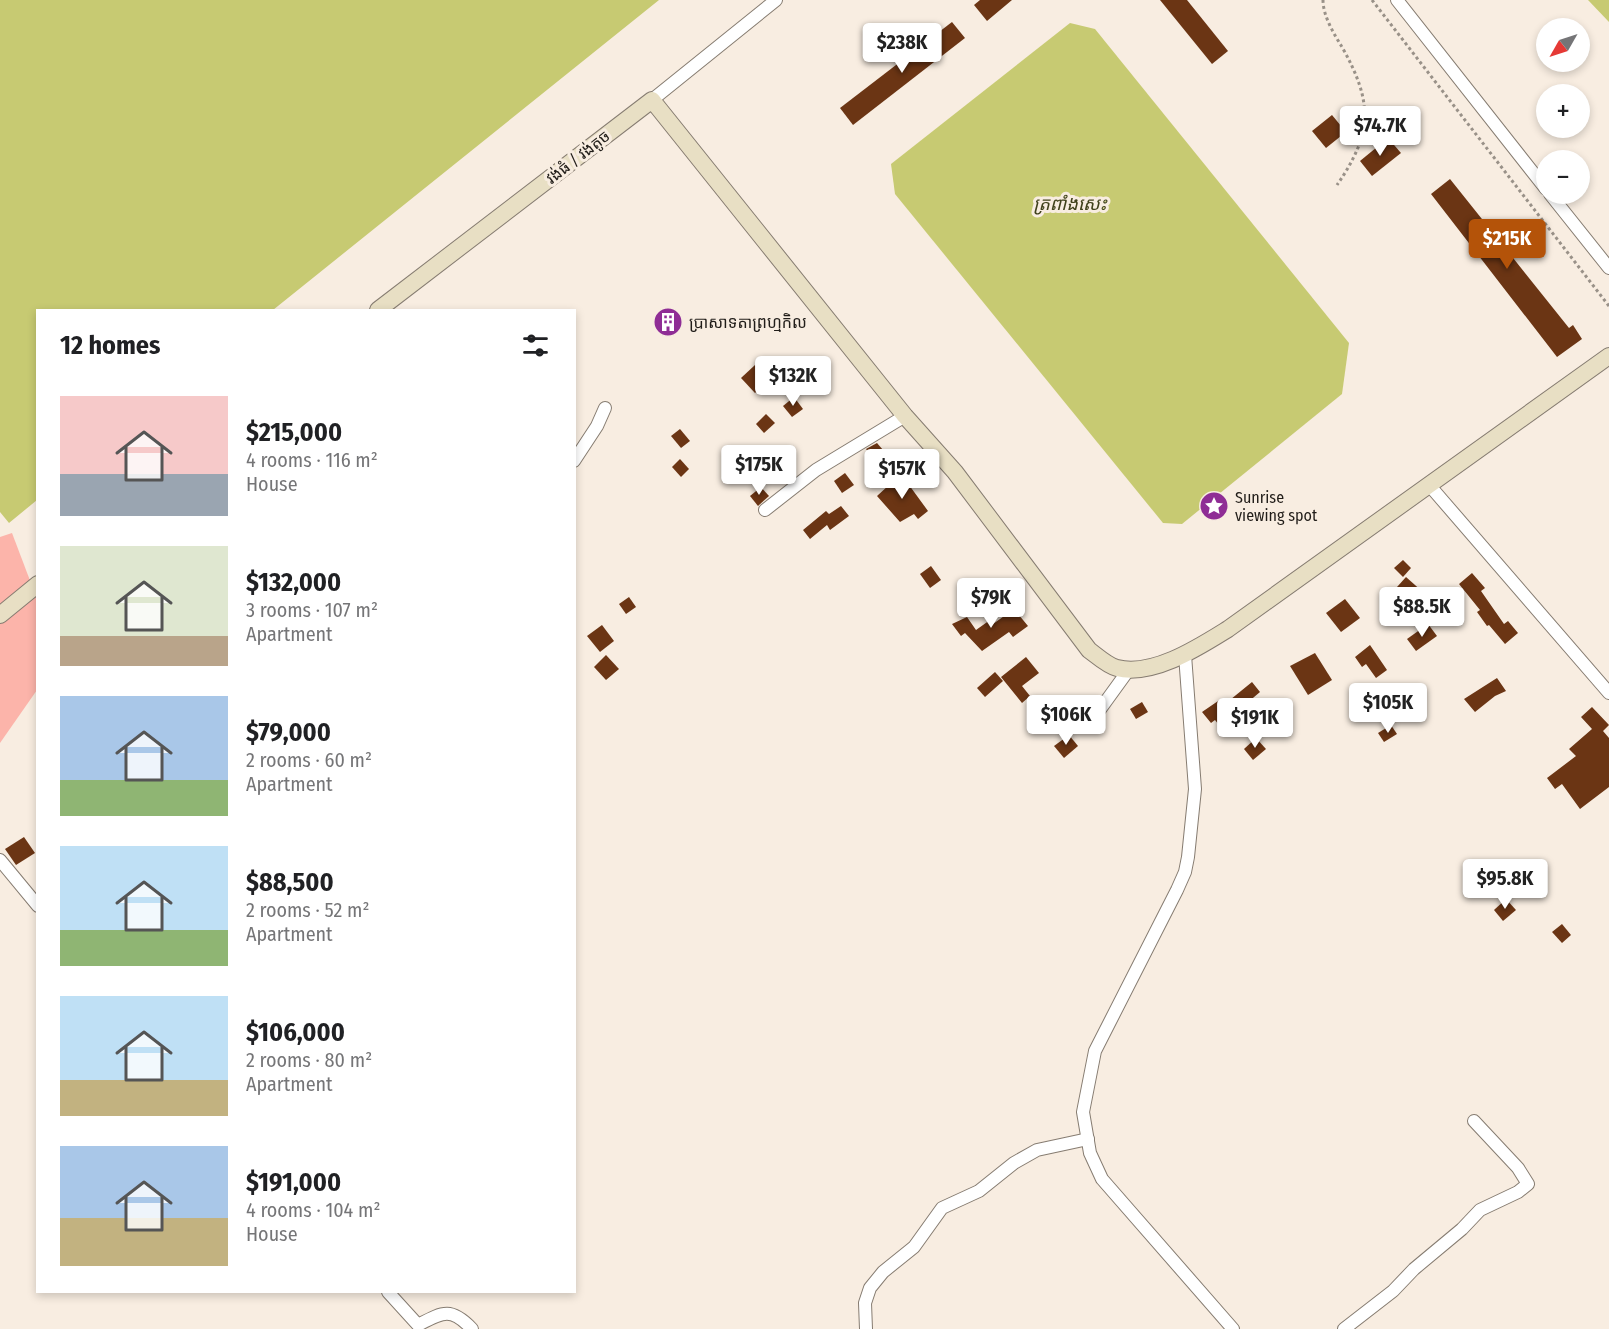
<!DOCTYPE html>
<meta charset="utf-8">
<style>
:root{--surface:#fff;--page:#f6f6f6;--text:#202124;--muted:#757577;--accent:#b45309}
body{margin:0;font-family:"Fira Sans Condensed","Noto Sans Khmer",sans-serif;background:var(--page);color:var(--text);height:100vh;display:flex;flex-direction:column;font-size:22px;white-space:nowrap}
*{box-sizing:border-box;margin:0}
p{font-size:20px;color:var(--muted)}
.icon{flex:none;width:33px;height:33px;fill:none;stroke:currentColor;stroke-width:2;stroke-linecap:round;stroke-linejoin:round}
.map{position:relative;flex:1;overflow:hidden}
.details{position:absolute;left:36px;top:309px;width:540px;height:984px;display:flex;flex-direction:column;background:var(--surface);border-radius:0px;box-shadow:0 3px 9px #0003}
.details>*{flex:none}
.needle{width:39px;rotate:231deg}
.buttons{position:absolute;left:1536px;top:18px;display:grid;gap:12px}
.buttons a{display:grid;place-items:center;width:54px;height:54px;border-radius:50%;background:var(--surface);box-shadow:0 3px 9px #0003;font-size:30px}
.price{position:absolute;translate:-50% -51px;padding:0 14px;border-radius:6px;background:#fff;color:#222;font-size:20px;line-height:39px;filter:drop-shadow(0 2px 3px #0008)}
.price::after{content:'';position:absolute;left:50%;top:36px;width:18px;height:14px;margin-left:-9px;background:inherit;clip-path:polygon(0 0,100% 0,50% 100%)}
.price.on{background:var(--accent);color:#fff}
ul{padding:0;list-style:none}
li{display:flex;align-items:center;gap:18px;height:150px;padding:0 24px}
li span{display:grid;place-items:center;flex:none;width:168px;height:120px;border-radius:0px;color:#555}
li>.icon{margin-inline-start:auto}
span .icon{width:72px;height:72px;fill:#fffc;stroke-width:1}
li b{font-size:26px}
h2{display:flex;justify-content:space-between;align-items:center;height:72px;padding:0 24px;font-size:26px}
.map>svg:first-child{display:block}
</style>
<div class="map">
<svg width="1609" height="1329" viewBox="0 0 1609 1329">
<rect width="100%" height="100%" fill="#f8ede1"/>
<polygon fill="#fcb4aa" points="12,533 37,599 37,690 0,743 0,537"/>
<g fill="#c7ca72">
<polygon points="0,0 659,0 273,310 38,310 37,500 9,523 0,512"/>
<polygon points="1588,0 1609,0 1609,22"/>
<polygon points="1070,23 1095,29 1349,343 1342,394 1182,524 1163,523 895,194 891,164"/>
</g>
<g fill="#6b3514">
<polygon points="980,0 1012,0 987,21 974,5"/>
<polygon points="1160,0 1187,0 1228,51 1212,64"/>
<polygon points="952,22 965,38 853,125 840,108"/>
<polygon points="1332,115 1346,132 1326,148 1312,131"/>
<polygon points="1388,138 1401,153 1372,176 1360,161"/>
<polygon points="1450,179 1569,328 1573,325 1582,339 1557,357 1431,194"/>
<polygon points="755,365 769,380 755,393 741,378"/>
<polygon points="794,397 803,409 792,417 783,406"/>
<polygon points="766,414 775,423 764,433 756,424"/>
<polygon points="680,429 690,441 681,448 671,436"/>
<polygon points="877,443 883,450 873,458 866,449"/>
<polygon points="680,459 689,469 681,477 672,467"/>
<polygon points="845,473 854,485 842,493 834,481"/>
<polygon points="901,474 928,511 918,519 914,514 900,522 877,496"/>
<polygon points="761,487 769,496 758,506 750,496"/>
<polygon points="841,506 849,516 830,530 827,525 810,539 803,530 826,511 829,514"/>
<polygon points="1403,560 1411,568 1403,577 1394,568"/>
<polygon points="931,566 941,580 930,588 920,574"/>
<polygon points="1472,573 1485,588 1481,591 1504,624 1508,621 1518,633 1505,644 1489,625 1487,626 1477,612 1480,610 1459,584"/>
<polygon points="1406,577 1424,593 1415,603 1397,587"/>
<polygon points="629,597 636,607 626,614 619,604"/>
<polygon points="1345,599 1360,618 1341,632 1326,613"/>
<polygon points="1014,609 1028,626 1013,637 1009,632 982,651 965,633 961,636 952,624 967,617 976,630 990,620 993,624"/>
<polygon points="1428,624 1437,636 1416,651 1407,639"/>
<polygon points="602,625 614,641 600,652 587,636"/>
<polygon points="1370,645 1387,670 1376,678 1366,664 1362,667 1355,657"/>
<polygon points="1315,653 1332,680 1308,695 1290,666"/>
<polygon points="606,655 619,669 606,680 594,667"/>
<polygon points="1026,657 1039,673 1022,686 1030,696 1022,703 1001,677"/>
<polygon points="995,672 1003,681 985,697 977,688"/>
<polygon points="1497,678 1506,691 1495,696 1475,712 1464,699"/>
<polygon points="1252,682 1260,692 1247,703 1251,708 1240,717 1236,712 1219,725 1215,720 1211,723 1202,712 1221,699 1225,704"/>
<polygon points="1142,702 1148,712 1136,719 1130,709"/>
<polygon points="1592,707 1609,725 1603,731 1609,738 1609,787 1580,809 1562,784 1555,789 1547,778 1576,756 1569,749 1592,729 1581,717"/>
<polygon points="1391,725 1397,734 1384,742 1378,733"/>
<polygon points="1069,735 1078,746 1064,758 1054,746"/>
<polygon points="1256,738 1266,749 1253,760 1244,749"/>
<polygon points="24,837 35,853 16,865 5,849"/>
<polygon points="1506,899 1516,910 1503,921 1494,910"/>
<polygon points="1562,924 1571,935 1562,943 1552,932"/>
</g>
<g fill="none" stroke-linecap="round" stroke-linejoin="round">
<g stroke="#867c71" stroke-width="14">
<g id="minor">
<polyline points="1397,0 1546,189"/>
<polyline points="652,100 776,0"/>
<polyline points="1550,194 1609,268"/>
<polyline points="574,461 597,426 605,408"/>
<polyline points="1430,486 1609,693"/>
<polyline points="765,510 816,470 905,416"/>
<polyline points="1185,655 1195,789 1188,857 1185,872 1177,890 1095,1051 1083,1112 1090,1153 1102,1179 1233,1329"/>
<polyline points="1088,726 1130,668"/>
<polyline points="0,860 38,906"/>
<path d="M388,1292L418,1325C443,1312 451,1307 472,1329"/>
<polyline points="866,1329 865,1303 870,1288 883,1272 914,1247 942,1208 979,1191 1014,1163 1037,1150 1088,1139"/>
<polyline points="1344,1329 1393,1291 1414,1269 1462,1229 1480,1210 1518,1192 1528,1184 1518,1168 1474,1121"/>
</g>
</g>
<g stroke="#867c71" stroke-width="18">
<g id="secondary">
<path d="M378,310L652,100L905,416L955,472L1089,650C1097,656 1108,666 1117,668C1153,677 1199,647 1228,629L1609,356"/>
<polyline points="0,615 38,584"/>
</g>
</g>
<g stroke="#999188" stroke-width="3" stroke-dasharray="3 3" stroke-linecap="butt">
<path d="M1323,0C1323,16 1334,34 1342,47C1373,102 1373,133 1337,185"/>
<polyline points="1372,0 1609,306"/>
</g>
<use href="#minor" stroke="#fff" stroke-width="12"/>
<use href="#secondary" stroke="#e8dfc4" stroke-width="16"/>
</g>
<defs>
<g id="building-disc" transform="scale(1.5)"><circle r="9.5" fill="#8f2d95" stroke="#f8ede1"/><path d="M-4-6H4V6H1V3H-1V6H-4ZM-2.5-4.3h1.7v1.8h-1.7ZM.8-4.3h1.7v1.8H.8ZM-2.5-1h1.7V.8h-1.7ZM.8-1h1.7V.8H.8Z" fill="#fff"/></g>
<g id="sight-disc" transform="scale(1.5)"><circle r="9.5" fill="#8f2d95" stroke="#f8ede1"/><path d="M0-6L1.8-2.2L6-1.7L2.9 1.2L3.7 5.4L0 3.3L-3.7 5.4L-2.9 1.2L-6-1.7L-1.8-2.2Z" fill="#fff"/></g>
</defs>
<g fill-rule="evenodd">
<use href="#building-disc" x="668" y="322"/>
<use href="#sight-disc" x="1214" y="506"/>
</g>
<g text-anchor="middle" dominant-baseline="central" stroke-width="6" stroke-linejoin="round" paint-order="stroke">
<g font-size="16" fill="#211d19" stroke="#f8ede1">
<text transform="translate(578 157) rotate(-38)">វង់ធំ / វង់តូច</text>
</g>
<g font-size="16" fill="#211d19" stroke="#f8ede1" text-anchor="start">
<text x="689" y="322">ប្រាសាទតាព្រហ្មកិល</text>
<text x="1235" y="497">Sunrise<tspan x="1235" dy="18">viewing spot</tspan></text>
</g>
<g font-size="18" font-style="italic" fill="#41421c" stroke="#f8ede1">
<text x="1070" y="204">ត្រពាំងសេះ</text>
</g>
</g>
</svg>
<div class="buttons">
<a><svg class="needle" viewBox="-14 -14 28 28"><path d="M0-13l5 13h-10z" fill="#e53935"/><path d="M0 13l5-13h-10z" fill="#757577"/></svg></a>
<a>+</a>
<a>−</a>
</div>
<b class="price" style="left:902px;top:74px">$238K</b>
<b class="price" style="left:1380px;top:157px">$74.7K</b>
<b class="price on" style="left:1507px;top:270px">$215K</b>
<b class="price" style="left:793px;top:407px">$132K</b>
<b class="price" style="left:759px;top:496px">$175K</b>
<b class="price" style="left:902px;top:500px">$157K</b>
<b class="price" style="left:991px;top:629px">$79K</b>
<b class="price" style="left:1422px;top:638px">$88.5K</b>
<b class="price" style="left:1388px;top:734px">$105K</b>
<b class="price" style="left:1066px;top:746px">$106K</b>
<b class="price" style="left:1255px;top:749px">$191K</b>
<b class="price" style="left:1505px;top:910px">$95.8K</b>
<section class="details">
<h2>12 homes<svg class="icon" aria-label="filters" viewBox="0 0 24 24"><path d="M4 7h16M4 17h16"/><circle cx="9" cy="7" r="2"/><circle cx="15" cy="17" r="2"/></svg></h2>
<ul>
<li><span style="background:linear-gradient(#f6c9c9 65%,#9aa5b1 0)"><svg class="icon" aria-label="home" viewBox="0 0 24 24"><path d="M3 11l9-7 9 7M6 9v11h12V9"/></svg></span><div><b>$215,000</b><p>4 rooms · 116 m²</p><p>House</p></div></li>
<li><span style="background:linear-gradient(#dfe7d0 75%,#b9a48a 0)"><svg class="icon" aria-label="home" viewBox="0 0 24 24"><path d="M3 11l9-7 9 7M6 9v11h12V9"/></svg></span><div><b>$132,000</b><p>3 rooms · 107 m²</p><p>Apartment</p></div></li>
<li><span style="background:linear-gradient(#a9c7e8 70%,#8fb573 0)"><svg class="icon" aria-label="home" viewBox="0 0 24 24"><path d="M3 11l9-7 9 7M6 9v11h12V9"/></svg></span><div><b>$79,000</b><p>2 rooms · 60 m²</p><p>Apartment</p></div></li>
<li><span style="background:linear-gradient(#bfe0f5 70%,#8fb573 0)"><svg class="icon" aria-label="home" viewBox="0 0 24 24"><path d="M3 11l9-7 9 7M6 9v11h12V9"/></svg></span><div><b>$88,500</b><p>2 rooms · 52 m²</p><p>Apartment</p></div></li>
<li><span style="background:linear-gradient(#bfe0f5 70%,#c2b280 0)"><svg class="icon" aria-label="home" viewBox="0 0 24 24"><path d="M3 11l9-7 9 7M6 9v11h12V9"/></svg></span><div><b>$106,000</b><p>2 rooms · 80 m²</p><p>Apartment</p></div></li>
<li><span style="background:linear-gradient(#a9c7e8 60%,#c2b280 0)"><svg class="icon" aria-label="home" viewBox="0 0 24 24"><path d="M3 11l9-7 9 7M6 9v11h12V9"/></svg></span><div><b>$191,000</b><p>4 rooms · 104 m²</p><p>House</p></div></li>
</ul>
</section>
</div>
